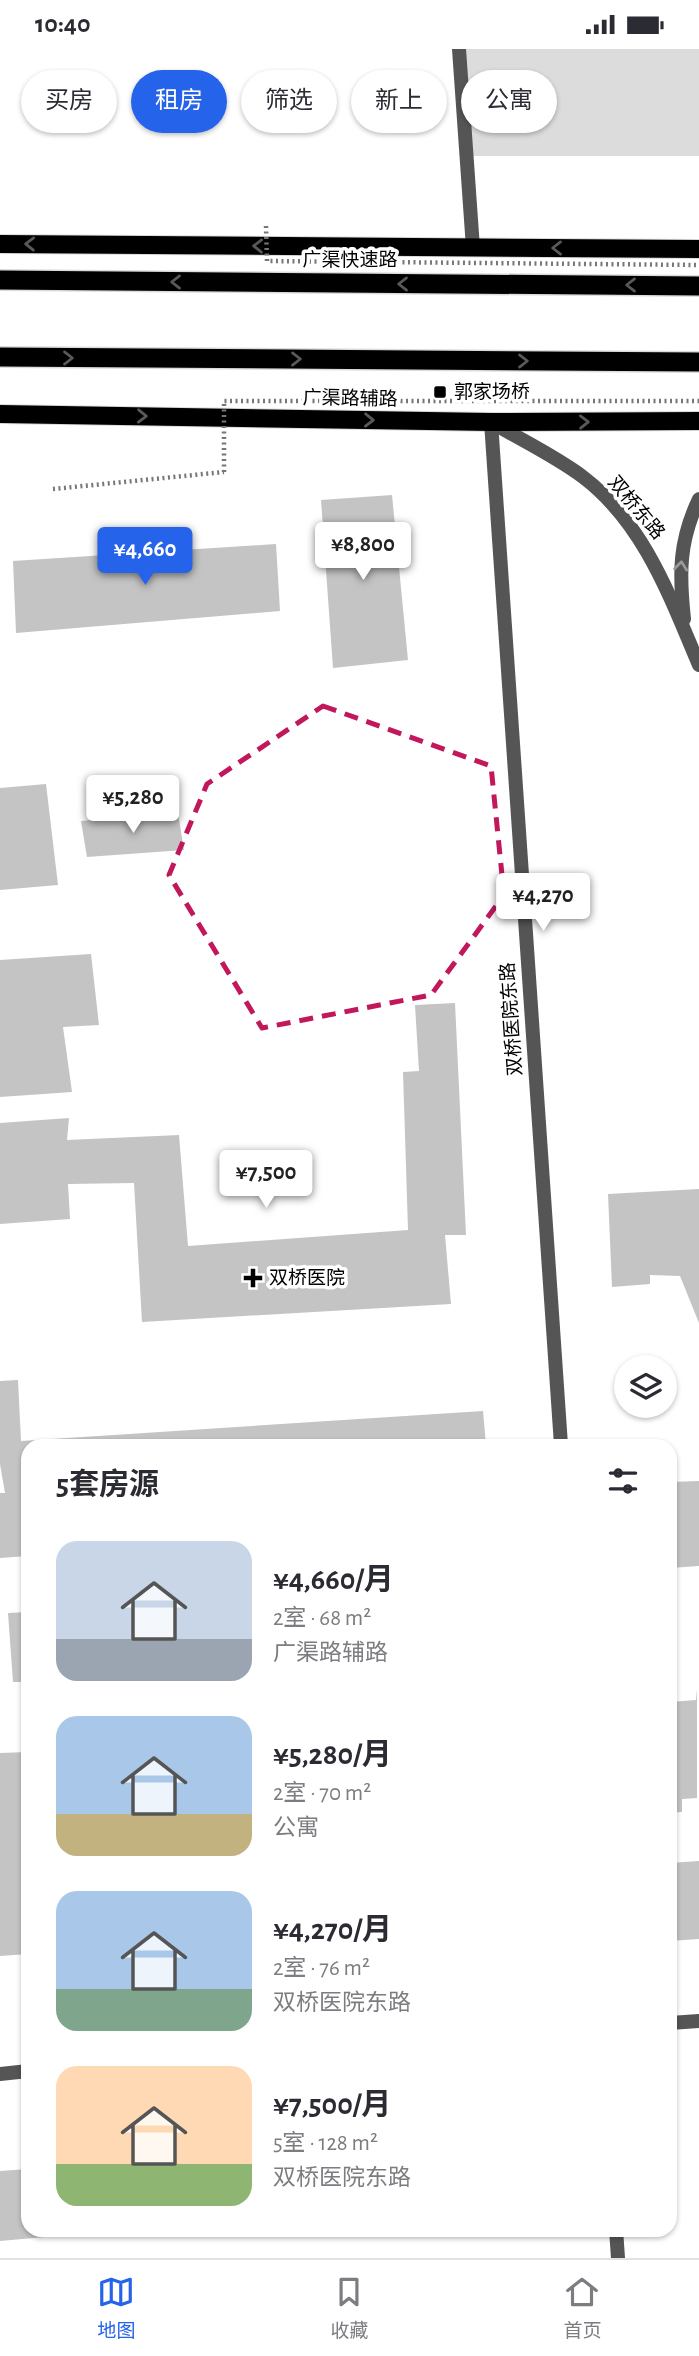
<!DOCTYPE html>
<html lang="zh">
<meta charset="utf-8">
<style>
:root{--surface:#fff;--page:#f7f7f7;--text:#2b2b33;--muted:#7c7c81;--line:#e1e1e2;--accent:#2563eb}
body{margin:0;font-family:"Alegreya Sans","Noto Sans SC",sans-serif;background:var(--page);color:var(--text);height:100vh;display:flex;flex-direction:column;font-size:26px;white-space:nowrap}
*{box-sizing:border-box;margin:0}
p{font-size:23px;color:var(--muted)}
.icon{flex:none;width:38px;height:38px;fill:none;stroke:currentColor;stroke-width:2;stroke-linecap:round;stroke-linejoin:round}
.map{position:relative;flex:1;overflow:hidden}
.drawer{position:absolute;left:21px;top:1390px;width:656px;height:798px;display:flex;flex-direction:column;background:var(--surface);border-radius:21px;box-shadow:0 2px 5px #0004}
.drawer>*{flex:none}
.hud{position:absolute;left:21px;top:21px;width:658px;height:63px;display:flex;gap:14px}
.controls{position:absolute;left:614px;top:1306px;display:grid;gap:14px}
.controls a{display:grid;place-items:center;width:63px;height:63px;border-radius:50%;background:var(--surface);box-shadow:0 2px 5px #0004;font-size:35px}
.price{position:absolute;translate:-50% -60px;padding:0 16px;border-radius:7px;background:#fff;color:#222;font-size:23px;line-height:46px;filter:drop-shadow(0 2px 4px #0008)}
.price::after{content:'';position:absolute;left:50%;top:42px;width:21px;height:16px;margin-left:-10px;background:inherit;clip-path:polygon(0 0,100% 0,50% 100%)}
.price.on{background:var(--accent);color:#fff}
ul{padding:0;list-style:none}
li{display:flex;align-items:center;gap:21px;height:175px;padding:0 35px}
li span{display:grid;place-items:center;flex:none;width:196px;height:140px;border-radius:21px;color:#555}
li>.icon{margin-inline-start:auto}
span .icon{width:84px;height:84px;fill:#fffc;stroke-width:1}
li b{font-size:30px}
h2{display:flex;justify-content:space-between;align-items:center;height:84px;padding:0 35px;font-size:30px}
.pill{padding:0 24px;border-radius:32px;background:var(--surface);box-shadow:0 2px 5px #0004;font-size:24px;line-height:63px}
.pill.on{background:var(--accent);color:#fff}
.status{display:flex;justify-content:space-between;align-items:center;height:49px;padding:0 35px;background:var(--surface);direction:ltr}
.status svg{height:19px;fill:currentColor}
.menu{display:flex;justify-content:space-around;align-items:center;height:98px;border-top:2px solid var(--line);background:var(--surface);font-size:19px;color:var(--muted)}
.menu a{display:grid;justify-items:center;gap:4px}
.menu .on{color:var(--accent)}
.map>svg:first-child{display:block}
</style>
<div class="status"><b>10:40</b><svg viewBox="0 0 49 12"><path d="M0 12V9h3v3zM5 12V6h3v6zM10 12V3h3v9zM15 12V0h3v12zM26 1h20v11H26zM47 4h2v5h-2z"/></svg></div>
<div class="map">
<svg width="699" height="2209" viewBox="0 0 699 2209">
<rect width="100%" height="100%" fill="#fff"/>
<polygon fill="#dcdcdc" points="462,0 699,0 699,107 466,107"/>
<g fill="#c4c4c4">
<polygon points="392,446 408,611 333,619 321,451"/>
<polygon points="276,495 280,562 16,584 13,512"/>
<polygon points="46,735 58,836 0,841 0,739"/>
<polygon points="178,764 184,801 87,808 81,772"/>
<polygon points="91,905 99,976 63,978 72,1043 0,1048 0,911"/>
<polygon points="455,954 466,1186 445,1186 451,1255 142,1273 134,1134 68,1135 70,1170 0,1175 0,1074 69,1069 67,1091 179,1086 188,1197 408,1181 403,1023 419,1022 415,956"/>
<polygon points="699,1140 699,1274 680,1227 650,1226 650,1235 612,1238 608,1145"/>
<polygon points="18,1331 21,1392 483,1362 486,1396 28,1396 28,1507 0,1509 0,1444 5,1444 0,1415 0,1332"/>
<polygon points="699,1432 699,1517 670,1519 670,1433"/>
<polygon points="28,1563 28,1633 13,1633 8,1564"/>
<polygon points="697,1640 697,1749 682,1750 682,1763 670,1764 670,1653 696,1651"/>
<polygon points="28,1703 28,1905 0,1907 0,1704"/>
<polygon points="699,1812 699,1890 670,1892 670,1814"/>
<polygon points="28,2120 28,2180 113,2182 0,2192 0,2122"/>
</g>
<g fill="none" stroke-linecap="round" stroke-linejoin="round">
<g stroke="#dbdbdb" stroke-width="20">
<g id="primary">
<polyline points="0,195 699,200"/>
<polyline points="0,365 491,373 699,372"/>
</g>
</g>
<g stroke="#dbdbdb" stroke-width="22">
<g id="trunk">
<polyline points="0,231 699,237"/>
<polyline points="0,308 699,313"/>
</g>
</g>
<polyline stroke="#777" stroke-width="4.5" stroke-dasharray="2 3.5" stroke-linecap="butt" points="53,440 224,423"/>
<g stroke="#555" stroke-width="14">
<polyline points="491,373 561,1396"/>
<polyline points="616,2180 618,2209"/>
</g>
<g stroke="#555" stroke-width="14">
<polyline points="459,0 473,199"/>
<path d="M491,373C521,391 555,407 583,428C644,474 670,548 699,616"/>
<path d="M684,570C679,524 679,492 699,450"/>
<polyline points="670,1974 699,1972"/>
<polyline points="0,2025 28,2022"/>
</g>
<use href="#primary" stroke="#000" stroke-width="18"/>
<use href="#trunk" stroke="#000" stroke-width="19"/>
<g stroke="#777" stroke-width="4.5" stroke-dasharray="2 3.5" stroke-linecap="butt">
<polyline points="266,177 267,212 699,216"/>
<polyline points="224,423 224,352 699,352"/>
</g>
</g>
<defs><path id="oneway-chevron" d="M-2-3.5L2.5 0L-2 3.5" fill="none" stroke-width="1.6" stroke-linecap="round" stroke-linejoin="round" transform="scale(1.75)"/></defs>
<g stroke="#595959">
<use href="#oneway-chevron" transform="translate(30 195) rotate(-179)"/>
<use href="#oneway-chevron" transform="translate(258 197) rotate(-179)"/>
<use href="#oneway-chevron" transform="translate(557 199) rotate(-180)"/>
<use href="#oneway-chevron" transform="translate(176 233) rotate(-180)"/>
<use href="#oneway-chevron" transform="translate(403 235) rotate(-180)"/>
<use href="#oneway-chevron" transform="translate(631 236) rotate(-180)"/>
<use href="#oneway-chevron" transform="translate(68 309)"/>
<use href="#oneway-chevron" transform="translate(296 310)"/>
<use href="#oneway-chevron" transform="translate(523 312)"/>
<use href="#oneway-chevron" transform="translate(142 367) rotate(1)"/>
<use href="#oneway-chevron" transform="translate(369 371) rotate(1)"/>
<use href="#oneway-chevron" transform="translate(584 373) rotate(-1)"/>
</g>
<use stroke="#999" href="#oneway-chevron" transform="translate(681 517) rotate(-84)"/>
<path fill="none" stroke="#c2185b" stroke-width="5" stroke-dasharray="14 9" stroke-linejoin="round" d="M323,657L491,717L504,846L431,946L262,979L169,826L207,735Z"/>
<g fill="#000" stroke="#fff" stroke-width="2.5">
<rect x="433" y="336" width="14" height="14" rx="3.5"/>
<path d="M249.5 1218.5h7v7h7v7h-7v7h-7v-7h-7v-7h7z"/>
</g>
<g text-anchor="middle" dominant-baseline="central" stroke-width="7" stroke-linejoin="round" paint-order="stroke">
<g font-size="19" fill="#000" stroke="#fff">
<text x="350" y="211">广渠快速路</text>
<text transform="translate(350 350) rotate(1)">广渠路辅路</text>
<text transform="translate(636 459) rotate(50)">双桥东路</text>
<text transform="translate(512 970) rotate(-94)">双桥医院东路</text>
</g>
<g font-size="19" fill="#000" stroke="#fff" text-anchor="start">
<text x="454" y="343">郭家场桥</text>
<text x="269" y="1229">双桥医院</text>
</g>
</g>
</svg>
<div class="controls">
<a><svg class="icon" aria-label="layers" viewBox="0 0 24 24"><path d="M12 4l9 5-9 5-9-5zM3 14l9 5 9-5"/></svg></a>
</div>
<b class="price" style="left:363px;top:533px">¥8,800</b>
<b class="price on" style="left:145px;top:538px">¥4,660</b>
<b class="price" style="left:133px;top:786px">¥5,280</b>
<b class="price" style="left:543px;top:884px">¥4,270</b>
<b class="price" style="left:266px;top:1161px">¥7,500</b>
<div class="hud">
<a class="pill">买房</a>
<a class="pill on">租房</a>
<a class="pill">筛选</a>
<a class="pill">新上</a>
<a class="pill">公寓</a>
</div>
<section class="drawer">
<h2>5套房源<svg class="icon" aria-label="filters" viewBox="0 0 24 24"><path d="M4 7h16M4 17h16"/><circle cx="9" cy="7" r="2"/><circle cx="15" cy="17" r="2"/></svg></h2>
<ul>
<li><span style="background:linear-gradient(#c9d6e8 70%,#9aa5b1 0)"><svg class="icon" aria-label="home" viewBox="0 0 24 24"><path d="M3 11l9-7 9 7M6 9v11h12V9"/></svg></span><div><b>¥4,660/月</b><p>2室 · 68 m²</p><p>广渠路辅路</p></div></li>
<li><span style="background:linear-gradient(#a9c7e8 70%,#c2b280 0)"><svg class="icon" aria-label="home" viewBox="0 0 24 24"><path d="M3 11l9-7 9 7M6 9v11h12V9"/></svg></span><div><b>¥5,280/月</b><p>2室 · 70 m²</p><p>公寓</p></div></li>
<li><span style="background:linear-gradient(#a9c7e8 70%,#7fa58c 0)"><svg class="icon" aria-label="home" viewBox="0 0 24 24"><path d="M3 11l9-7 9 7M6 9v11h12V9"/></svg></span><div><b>¥4,270/月</b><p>2室 · 76 m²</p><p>双桥医院东路</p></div></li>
<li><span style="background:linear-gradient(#ffd9b3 70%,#8fb573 0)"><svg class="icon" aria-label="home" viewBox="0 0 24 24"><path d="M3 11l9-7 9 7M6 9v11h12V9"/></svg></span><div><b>¥7,500/月</b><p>5室 · 128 m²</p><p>双桥医院东路</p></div></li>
</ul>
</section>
</div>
<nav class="menu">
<a class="on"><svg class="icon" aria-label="map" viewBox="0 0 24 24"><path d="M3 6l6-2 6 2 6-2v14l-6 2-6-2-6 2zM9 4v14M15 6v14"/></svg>地图</a>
<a><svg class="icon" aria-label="saved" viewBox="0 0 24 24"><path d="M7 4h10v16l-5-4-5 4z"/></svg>收藏</a>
<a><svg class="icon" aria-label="home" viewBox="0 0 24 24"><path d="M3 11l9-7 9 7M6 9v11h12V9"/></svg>首页</a>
</nav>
